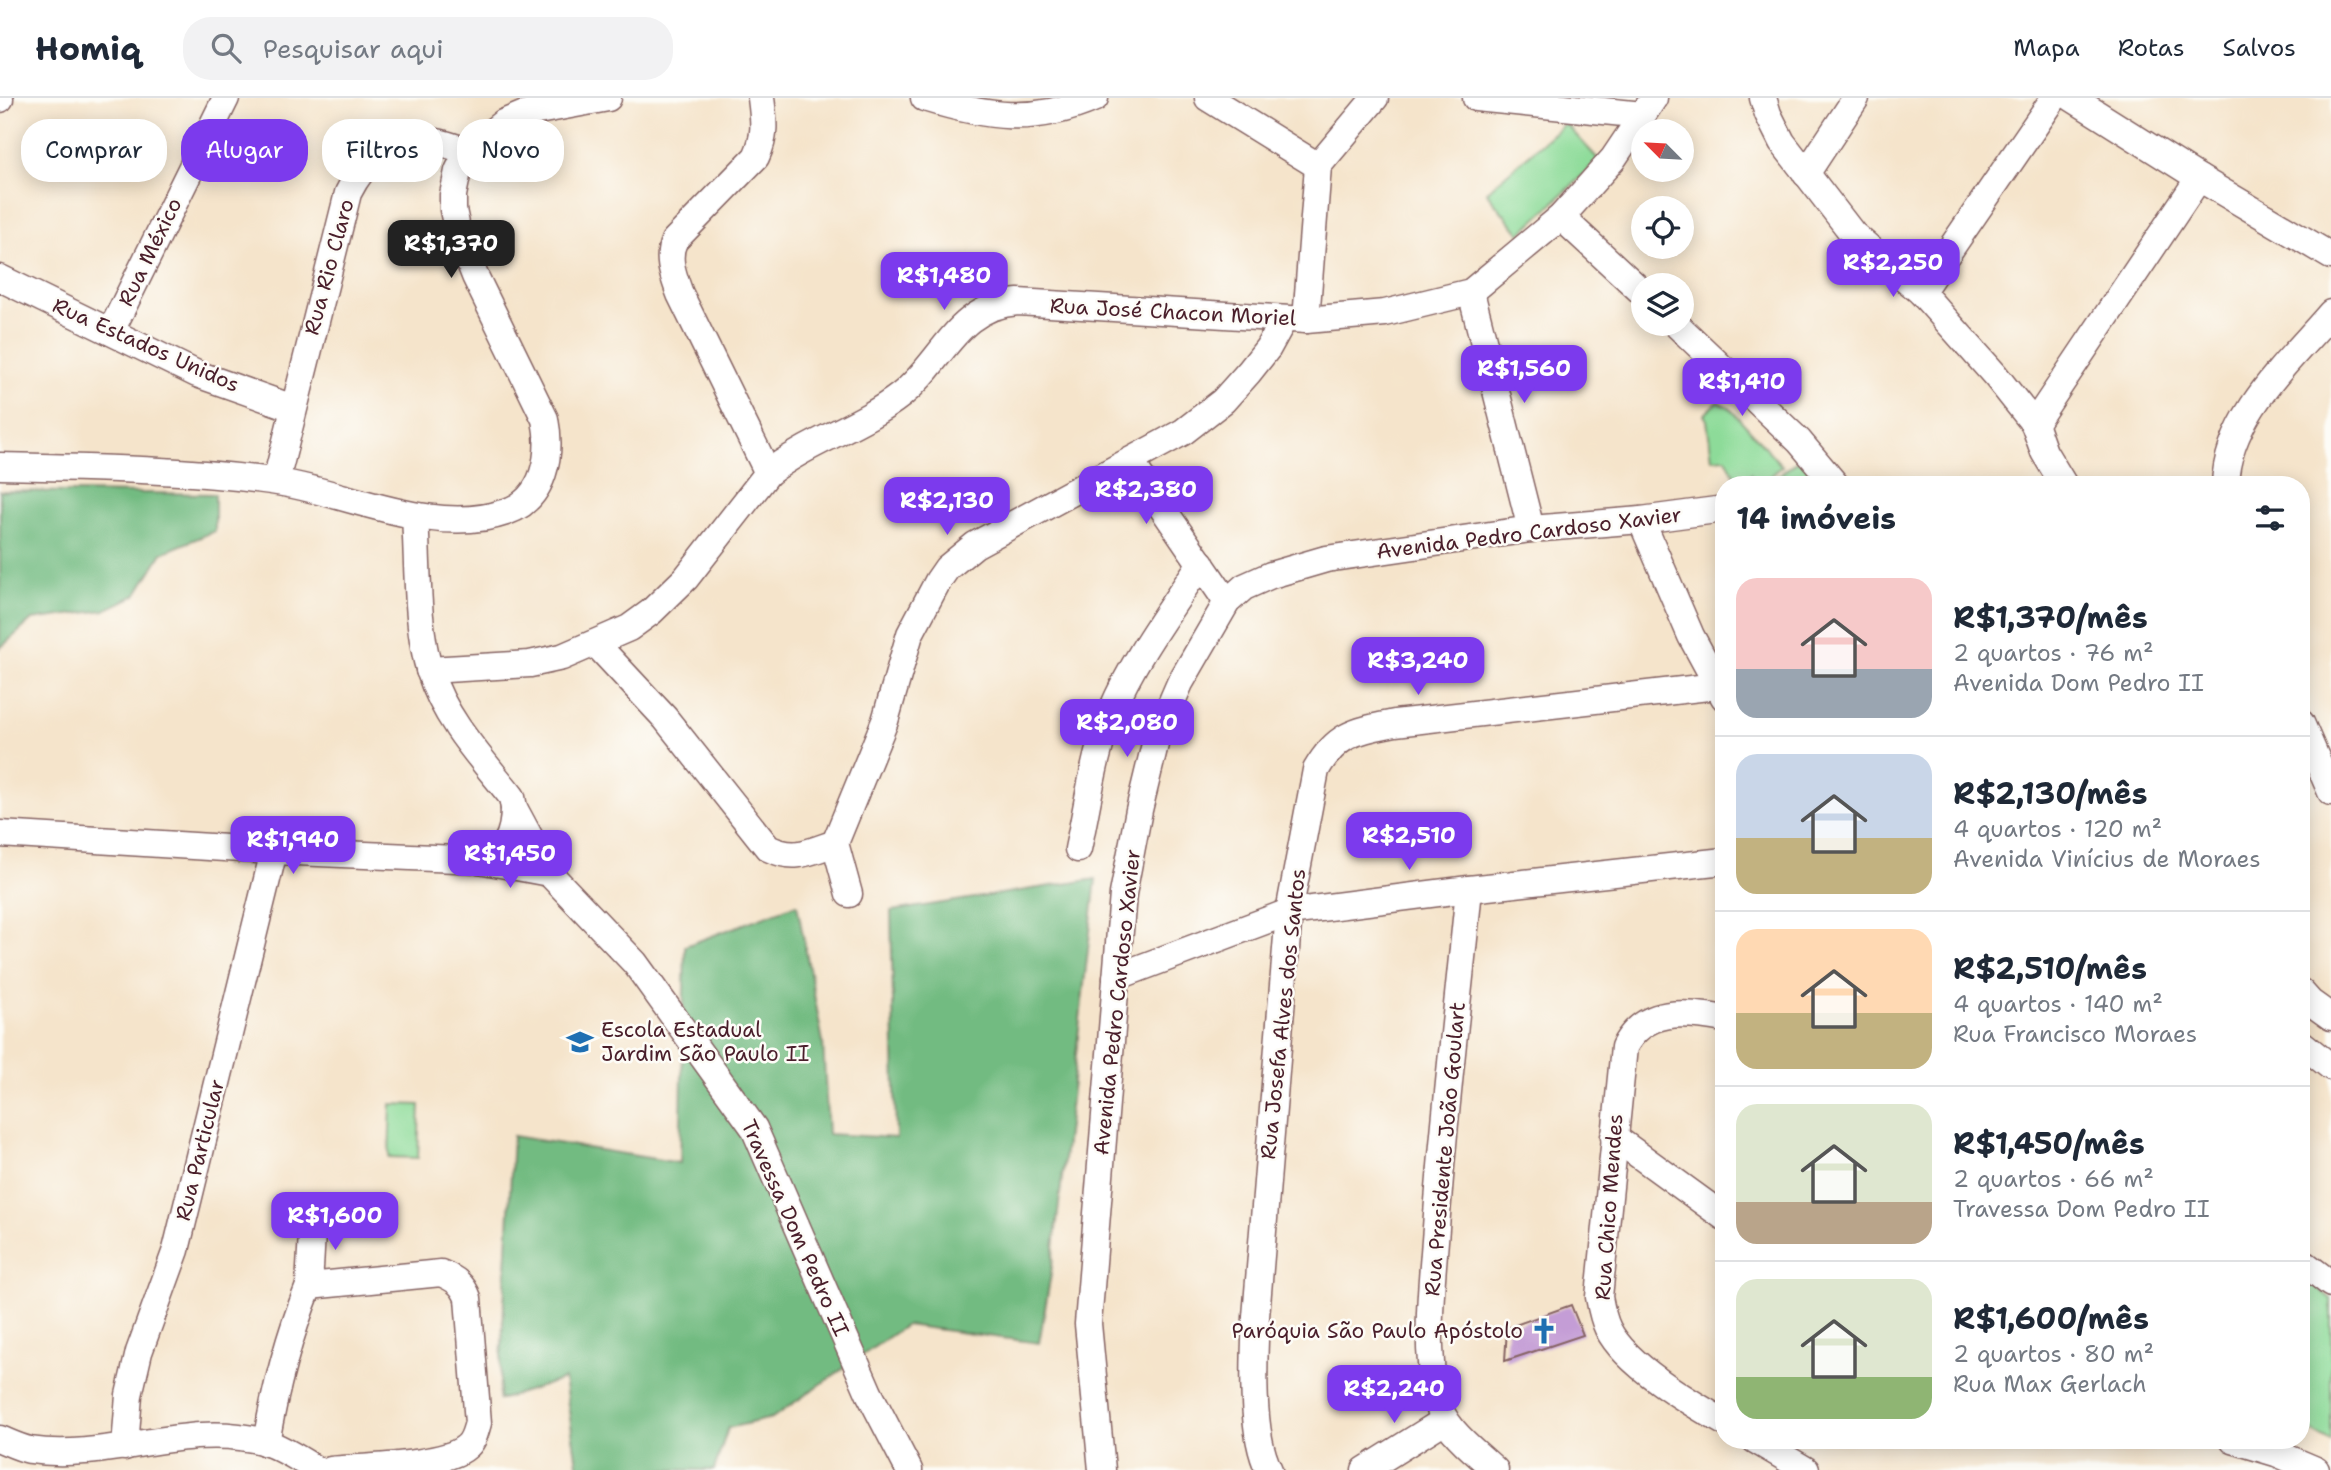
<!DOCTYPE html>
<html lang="pt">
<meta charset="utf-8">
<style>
:root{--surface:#fff;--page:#f2f2f3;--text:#1f2937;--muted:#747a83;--line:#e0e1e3;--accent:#7c3aed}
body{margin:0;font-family:"Shantell Sans",sans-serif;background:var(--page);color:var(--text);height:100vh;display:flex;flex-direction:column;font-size:26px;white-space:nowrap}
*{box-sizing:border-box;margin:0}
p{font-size:23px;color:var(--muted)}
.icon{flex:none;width:38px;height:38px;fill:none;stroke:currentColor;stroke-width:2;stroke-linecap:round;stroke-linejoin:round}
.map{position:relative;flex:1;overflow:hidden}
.side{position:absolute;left:1715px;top:378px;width:595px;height:973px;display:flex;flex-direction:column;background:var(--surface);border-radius:28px;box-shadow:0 4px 18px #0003}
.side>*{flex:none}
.banner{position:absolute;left:21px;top:21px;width:665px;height:63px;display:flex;gap:14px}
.needle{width:46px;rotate:294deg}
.fabs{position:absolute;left:1631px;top:21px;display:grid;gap:14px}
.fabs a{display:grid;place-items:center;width:63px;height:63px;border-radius:50%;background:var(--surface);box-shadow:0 4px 18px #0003;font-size:35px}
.price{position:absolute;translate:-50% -60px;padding:0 16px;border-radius:14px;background:var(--accent);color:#fff;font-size:23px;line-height:46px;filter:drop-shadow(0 2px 4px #0008)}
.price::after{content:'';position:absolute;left:50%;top:42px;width:21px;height:16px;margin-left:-10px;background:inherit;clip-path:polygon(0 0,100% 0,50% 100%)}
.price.selected{background:#222;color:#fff}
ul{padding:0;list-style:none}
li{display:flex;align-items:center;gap:21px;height:175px;padding:0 21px}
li+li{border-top:2px solid var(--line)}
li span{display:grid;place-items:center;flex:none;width:196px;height:140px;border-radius:21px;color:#555}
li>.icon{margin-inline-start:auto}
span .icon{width:84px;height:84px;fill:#fffc;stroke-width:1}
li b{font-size:30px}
h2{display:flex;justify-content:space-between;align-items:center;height:84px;padding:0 21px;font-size:30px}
.tag{padding:0 24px;border-radius:28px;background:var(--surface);box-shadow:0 4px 18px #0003;font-size:24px;line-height:63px}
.tag.selected{background:var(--accent);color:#fff}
header{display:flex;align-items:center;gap:42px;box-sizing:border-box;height:98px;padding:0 35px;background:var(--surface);border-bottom:2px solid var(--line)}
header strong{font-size:33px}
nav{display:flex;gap:38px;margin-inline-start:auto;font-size:24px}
.search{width:490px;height:63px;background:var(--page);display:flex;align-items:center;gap:18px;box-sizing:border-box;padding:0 24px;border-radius:28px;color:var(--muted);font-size:26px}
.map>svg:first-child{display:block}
</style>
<header>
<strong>Homiq</strong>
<div class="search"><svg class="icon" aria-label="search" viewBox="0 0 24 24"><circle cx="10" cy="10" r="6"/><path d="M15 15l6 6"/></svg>Pesquisar aqui</div>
<nav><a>Mapa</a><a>Rotas</a><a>Salvos</a></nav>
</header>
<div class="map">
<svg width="2331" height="1372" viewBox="0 0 2331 1372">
<rect width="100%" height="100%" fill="#fdfcf7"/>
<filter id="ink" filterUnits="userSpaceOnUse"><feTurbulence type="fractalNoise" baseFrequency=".0143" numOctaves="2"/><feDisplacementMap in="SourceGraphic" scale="14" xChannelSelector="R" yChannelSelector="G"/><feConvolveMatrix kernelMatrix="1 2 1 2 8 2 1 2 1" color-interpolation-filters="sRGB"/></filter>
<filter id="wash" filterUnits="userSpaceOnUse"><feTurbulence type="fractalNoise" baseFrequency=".00686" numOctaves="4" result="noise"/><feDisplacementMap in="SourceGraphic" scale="28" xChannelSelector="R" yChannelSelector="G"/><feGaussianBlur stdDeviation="1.57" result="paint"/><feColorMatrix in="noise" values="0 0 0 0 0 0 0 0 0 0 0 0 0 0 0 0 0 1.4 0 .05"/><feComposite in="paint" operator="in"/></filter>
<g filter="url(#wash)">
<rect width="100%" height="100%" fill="#f5e4cb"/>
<g fill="#8ddb99" stroke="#6c7d62" stroke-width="2">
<polygon points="1565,25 1599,62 1520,136 1486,94"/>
<polygon points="1718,304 1729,309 1782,368 1761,387 1755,387 1751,376 1744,384 1738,385 1726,360 1712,361 1707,322 1704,317"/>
<polygon points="1802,360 1820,387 1765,387"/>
<polygon points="391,1006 420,1007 418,1060 389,1059"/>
<polygon points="2301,1176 2331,1201 2331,1344 2301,1327"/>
</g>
<g fill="#72bb81" stroke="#5e6d56" stroke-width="2">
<polygon points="0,393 215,396 215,433 162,455 136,497 105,512 32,522 0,550"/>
<polygon points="1096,781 1051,1176 1039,1245 906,1227 772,1320 728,1330 714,1372 578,1372 564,1281 499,1302 513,1038 680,1065 685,848 797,806 823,944 828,1036 896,1040 891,813"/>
</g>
<g id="blocks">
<polygon fill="#c49dd6" points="1571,1207 1583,1237 1505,1263 1507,1230"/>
</g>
</g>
<g filter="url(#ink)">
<use href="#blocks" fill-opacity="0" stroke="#866463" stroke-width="2"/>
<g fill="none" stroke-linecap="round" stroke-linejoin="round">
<g stroke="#866463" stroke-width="29">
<g id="minor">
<path d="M761,0C764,23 766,38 756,59L674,143C666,161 674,179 680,196L768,375"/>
<path d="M924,0C986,19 1033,27 1095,0"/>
<polyline points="1208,0 1318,68"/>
<polyline points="1476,0 1643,17"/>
<polyline points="1763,0 1768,16 1782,44 1853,136 1921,194 1995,277 2034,326 2044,354 2064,387"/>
<polyline points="2072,0 2199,80 2331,158"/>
<polyline points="0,1 0,0"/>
<polyline points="1806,76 1856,0"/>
<polyline points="1561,119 1643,195"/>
<polyline points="0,180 197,276 293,310"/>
<polyline points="1471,194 1531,431"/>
<polyline points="1921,194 2054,0"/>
<polyline points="1306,222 1318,68 1375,0"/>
<polyline points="1676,226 1799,343 1836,387"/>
<polyline points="111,233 226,0"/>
<polyline points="2034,326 2199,80"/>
<polyline points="1130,363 1227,504"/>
<path d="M0,368C91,370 181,371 271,383C344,392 432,440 506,414C545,401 552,356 545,321L475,178L458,135L453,112V97L458,73L468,53L503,25L527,15L608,0"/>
<path d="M276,383L348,95C365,61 390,39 430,43C443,44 456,50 468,53"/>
<path d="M2225,387C2227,318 2289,264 2331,215"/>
<path d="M415,418C418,465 416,529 430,574C445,622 481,660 512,699L514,710L549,775L635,865L754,1030L869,1295L909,1372"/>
<polyline points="1641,422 1691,538 1724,599"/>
<path d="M596,546L665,620L768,750C795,763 809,754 835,745"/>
<path d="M429,572L530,566L562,559L629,530L651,514L686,480L768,375C809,343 860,329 901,297C944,263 956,208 1018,204L1306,222L1385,215L1471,194L1561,119L1613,61L1654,0"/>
<polyline points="2301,625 2331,694"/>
<path d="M0,736L274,753L479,762C506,759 514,734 514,710"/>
<path d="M1078,751C1088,705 1094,656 1112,612C1134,560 1170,512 1201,465"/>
<polyline points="479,762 549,775"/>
<path d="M1469,791C1458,904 1444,1017 1436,1130C1432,1184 1424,1245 1436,1299C1442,1330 1474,1352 1495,1372"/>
<polyline points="849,796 835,745 885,623 910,536 938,483 947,470 975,447 1183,334 1223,303 1249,274 1268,250 1284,221"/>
<polyline points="1116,879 1289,814 1469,791 1724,763"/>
<polyline points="2301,894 2310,904 2331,919"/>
<path d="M1724,921C1685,914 1645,909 1624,949L1599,1199C1601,1210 1603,1221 1608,1231C1626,1267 1689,1304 1724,1324"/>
<polyline points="2301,945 2331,969"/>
<polyline points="1614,1039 1724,1119"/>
<polyline points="2301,1163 2331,1186"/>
<polyline points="309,1188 313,1117"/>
<path d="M0,1341C10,1345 20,1350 30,1352C109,1364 187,1322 265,1344C283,1350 301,1362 317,1372"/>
<polyline points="1755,1342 1806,1372"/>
<polyline points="2233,1342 2276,1355 2316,1372"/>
<path d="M266,1345C275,1291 289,1238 309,1188L441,1175C455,1181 463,1186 468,1200L478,1325C475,1334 474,1343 466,1349C445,1368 362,1369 331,1372"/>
<polyline points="125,1349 129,1297 139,1254 176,1152 274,753"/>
<polyline points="1102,1372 1088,1226 1123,796 1139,712 1157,638 1180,585 1227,504 1244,489 1271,477 1326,461 1531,431 1641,422 1724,411"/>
<path d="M1269,1372C1250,1336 1254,1260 1256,1219L1289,814L1316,672C1337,635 1356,633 1395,625L1717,588"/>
<polyline points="1365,1372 1445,1322"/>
</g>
</g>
<use href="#minor" stroke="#fff" stroke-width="26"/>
</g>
</g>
<defs>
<g id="school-bare" transform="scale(2.1)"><path d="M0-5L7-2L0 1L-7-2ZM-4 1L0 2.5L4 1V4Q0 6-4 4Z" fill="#1f6fb2" stroke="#fdfcf7" stroke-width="2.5" paint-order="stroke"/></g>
<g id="church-bare" transform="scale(2.1)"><path d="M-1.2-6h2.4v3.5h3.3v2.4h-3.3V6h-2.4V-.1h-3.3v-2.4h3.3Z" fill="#1f6fb2" stroke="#fdfcf7" stroke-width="2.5" paint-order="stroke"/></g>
</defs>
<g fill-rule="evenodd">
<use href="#school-bare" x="580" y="944"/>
<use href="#church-bare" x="1544" y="1233"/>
</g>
<g text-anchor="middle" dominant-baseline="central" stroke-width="5" stroke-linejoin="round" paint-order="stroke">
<g font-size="21" fill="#4a1f2b" stroke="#fdfcf7">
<text transform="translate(150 154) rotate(-64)">Rua México</text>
<text transform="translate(329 169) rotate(-75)">Rua Rio Claro</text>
<text transform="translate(1173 214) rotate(3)">Rua José Chacon Moriel</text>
<text transform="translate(146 247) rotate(24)">Rua Estados Unidos</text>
<text transform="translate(1529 435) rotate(-7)">Avenida Pedro Cardoso Xavier</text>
<text transform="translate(1117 904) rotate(-84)">Avenida Pedro Cardoso Xavier</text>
<text transform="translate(1283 916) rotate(-84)">Rua Josefa Alves dos Santos</text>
<text transform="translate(1445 1051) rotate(-85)">Rua Presidente João Goulart</text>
<text transform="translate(200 1052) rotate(-76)">Rua Particular</text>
<text transform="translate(1609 1109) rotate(-86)">Rua Chico Mendes</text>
<text transform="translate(795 1130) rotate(66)">Travessa Dom Pedro II</text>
</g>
<g font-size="21" fill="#4a1f2b" stroke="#fdfcf7" text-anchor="start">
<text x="601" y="932">Escola Estadual<tspan x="601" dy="24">Jardim São Paulo II</tspan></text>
<text x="1523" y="1233" text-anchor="end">Paróquia São Paulo Apóstolo</text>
</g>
</g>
</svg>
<div class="fabs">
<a><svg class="needle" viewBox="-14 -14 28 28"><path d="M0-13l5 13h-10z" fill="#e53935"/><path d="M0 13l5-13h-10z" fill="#747a83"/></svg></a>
<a><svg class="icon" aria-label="locate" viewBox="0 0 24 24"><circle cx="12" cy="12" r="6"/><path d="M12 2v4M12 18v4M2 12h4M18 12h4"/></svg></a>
<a><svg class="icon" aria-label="layers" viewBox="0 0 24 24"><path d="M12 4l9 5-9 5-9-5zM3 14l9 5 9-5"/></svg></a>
</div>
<b class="price selected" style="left:451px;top:182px">R$1,370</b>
<b class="price" style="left:1893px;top:201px">R$2,250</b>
<b class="price" style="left:944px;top:214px">R$1,480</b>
<b class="price" style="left:1524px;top:307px">R$1,560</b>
<b class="price" style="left:1742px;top:320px">R$1,410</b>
<b class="price" style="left:1146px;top:428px">R$2,380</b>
<b class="price" style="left:947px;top:439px">R$2,130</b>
<b class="price" style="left:1418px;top:599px">R$3,240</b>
<b class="price" style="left:1127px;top:661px">R$2,080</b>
<b class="price" style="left:1409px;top:774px">R$2,510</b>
<b class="price" style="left:293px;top:778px">R$1,940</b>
<b class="price" style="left:510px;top:792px">R$1,450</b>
<b class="price" style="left:335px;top:1154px">R$1,600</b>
<b class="price" style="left:1394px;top:1327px">R$2,240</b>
<div class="banner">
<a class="tag">Comprar</a>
<a class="tag selected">Alugar</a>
<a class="tag">Filtros</a>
<a class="tag">Novo</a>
</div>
<section class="side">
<h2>14 imóveis<svg class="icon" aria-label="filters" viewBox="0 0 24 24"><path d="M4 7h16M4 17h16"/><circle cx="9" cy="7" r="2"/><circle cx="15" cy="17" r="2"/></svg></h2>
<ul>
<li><span style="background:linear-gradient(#f6c9c9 65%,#9aa5b1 0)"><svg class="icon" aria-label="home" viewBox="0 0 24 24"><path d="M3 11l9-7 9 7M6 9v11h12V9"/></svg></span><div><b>R$1,370/mês</b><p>2 quartos · 76 m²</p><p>Avenida Dom Pedro II</p></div></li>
<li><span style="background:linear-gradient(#c9d6e8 60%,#c2b280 0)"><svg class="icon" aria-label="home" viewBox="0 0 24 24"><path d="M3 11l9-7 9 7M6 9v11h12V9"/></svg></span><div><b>R$2,130/mês</b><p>4 quartos · 120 m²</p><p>Avenida Vinícius de Moraes</p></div></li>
<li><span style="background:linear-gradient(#ffd9b3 60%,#c2b280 0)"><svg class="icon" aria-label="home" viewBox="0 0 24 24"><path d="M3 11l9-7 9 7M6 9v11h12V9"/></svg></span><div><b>R$2,510/mês</b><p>4 quartos · 140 m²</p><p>Rua Francisco Moraes</p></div></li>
<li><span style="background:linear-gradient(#dfe7d0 70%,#b9a48a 0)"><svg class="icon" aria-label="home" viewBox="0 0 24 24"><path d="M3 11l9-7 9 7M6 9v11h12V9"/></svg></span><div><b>R$1,450/mês</b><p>2 quartos · 66 m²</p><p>Travessa Dom Pedro II</p></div></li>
<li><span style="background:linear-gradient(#dfe7d0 70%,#8fb573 0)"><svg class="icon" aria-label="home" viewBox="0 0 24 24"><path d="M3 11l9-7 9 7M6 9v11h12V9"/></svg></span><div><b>R$1,600/mês</b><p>2 quartos · 80 m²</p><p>Rua Max Gerlach</p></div></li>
</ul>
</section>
</div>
